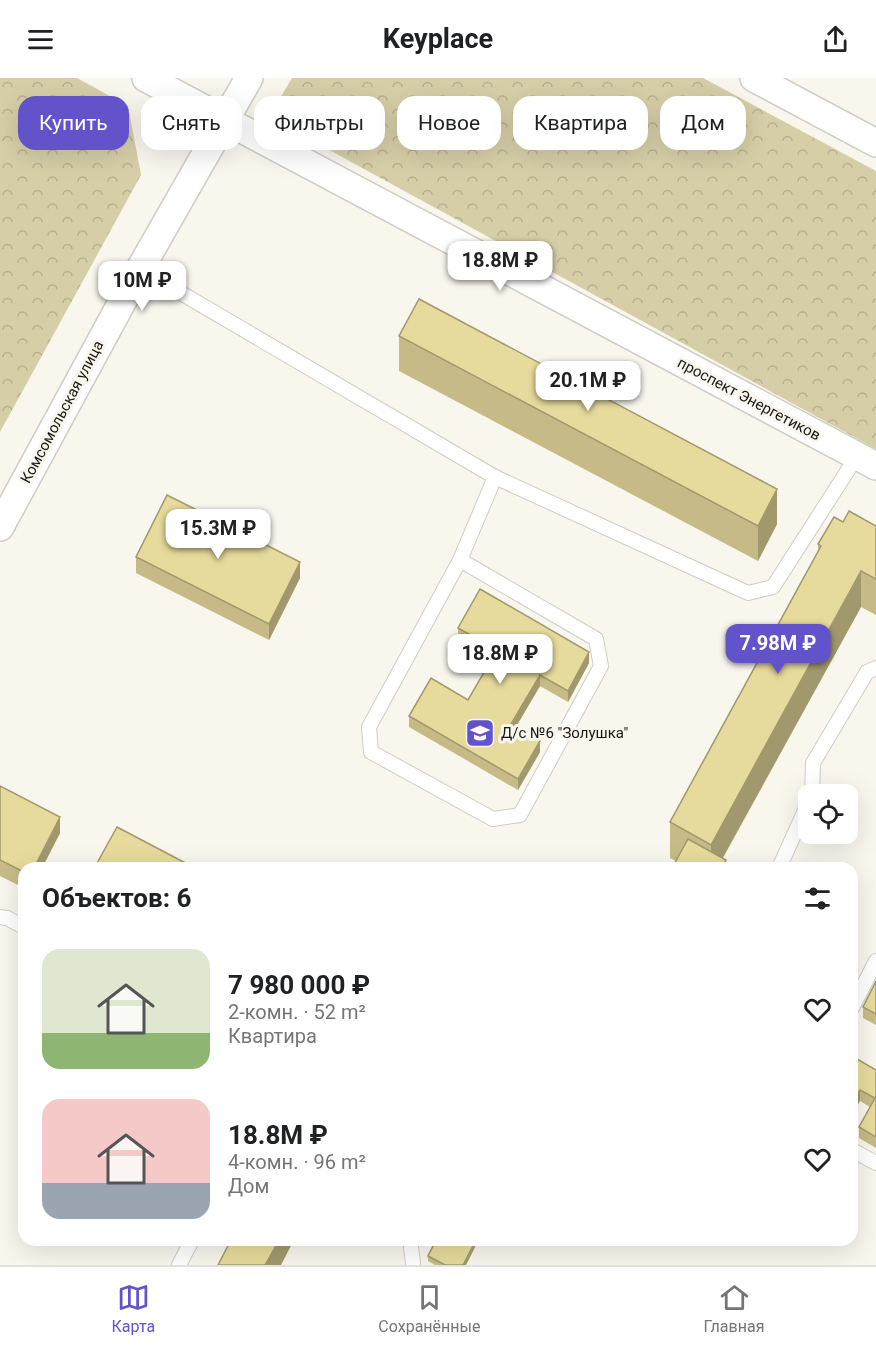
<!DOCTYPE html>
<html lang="ru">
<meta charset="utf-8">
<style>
:root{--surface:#fff;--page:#f2f2f2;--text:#202124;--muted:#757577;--line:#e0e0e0;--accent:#6253cb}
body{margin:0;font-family:Roboto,sans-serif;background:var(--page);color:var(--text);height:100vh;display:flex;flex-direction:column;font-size:22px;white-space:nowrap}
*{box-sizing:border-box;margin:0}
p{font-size:20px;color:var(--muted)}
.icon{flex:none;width:33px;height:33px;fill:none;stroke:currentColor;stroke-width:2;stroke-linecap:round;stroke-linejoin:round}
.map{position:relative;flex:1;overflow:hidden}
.sheet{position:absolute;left:18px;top:784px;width:840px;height:384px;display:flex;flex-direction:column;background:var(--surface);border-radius:18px;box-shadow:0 6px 24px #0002}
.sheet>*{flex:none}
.banner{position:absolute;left:18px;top:18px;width:840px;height:54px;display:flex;gap:12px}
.tools{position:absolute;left:798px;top:706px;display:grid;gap:12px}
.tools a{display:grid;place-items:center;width:60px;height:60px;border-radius:12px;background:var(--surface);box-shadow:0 6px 24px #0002;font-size:30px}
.price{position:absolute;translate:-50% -51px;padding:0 14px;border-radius:12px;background:#fff;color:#222;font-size:20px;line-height:39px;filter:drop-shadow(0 2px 3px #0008)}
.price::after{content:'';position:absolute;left:50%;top:36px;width:18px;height:14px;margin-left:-9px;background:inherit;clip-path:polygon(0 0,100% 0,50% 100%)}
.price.active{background:var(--accent);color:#fff}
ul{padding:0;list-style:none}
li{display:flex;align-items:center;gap:18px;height:150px;padding:0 24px}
li span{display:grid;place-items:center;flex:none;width:168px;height:120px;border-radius:18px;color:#555}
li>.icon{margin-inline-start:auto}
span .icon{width:72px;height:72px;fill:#fffc;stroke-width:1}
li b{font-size:26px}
h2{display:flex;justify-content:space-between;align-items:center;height:72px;padding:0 24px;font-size:26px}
.chip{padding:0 21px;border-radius:18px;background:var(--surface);box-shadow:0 6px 24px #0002;font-size:21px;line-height:54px}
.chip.active{background:var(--accent);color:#fff}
header{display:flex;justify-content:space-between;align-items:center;height:78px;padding:0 24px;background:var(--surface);font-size:27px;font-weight:700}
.tab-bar{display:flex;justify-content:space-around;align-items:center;height:84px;border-top:2px solid var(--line);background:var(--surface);font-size:16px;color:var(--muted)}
.tab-bar a{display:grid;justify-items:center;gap:3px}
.tab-bar .active{color:var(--accent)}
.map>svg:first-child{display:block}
</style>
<header><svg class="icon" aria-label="menu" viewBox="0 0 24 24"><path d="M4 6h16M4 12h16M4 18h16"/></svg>Keyplace<svg class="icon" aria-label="share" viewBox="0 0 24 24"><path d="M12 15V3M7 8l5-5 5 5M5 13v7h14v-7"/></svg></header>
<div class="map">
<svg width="876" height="1187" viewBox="0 0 876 1187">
<defs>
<pattern id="park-crowns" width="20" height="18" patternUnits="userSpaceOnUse" patternTransform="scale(1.5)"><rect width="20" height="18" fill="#d5cea7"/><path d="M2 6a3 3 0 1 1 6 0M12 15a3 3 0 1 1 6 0" fill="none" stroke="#b6b08f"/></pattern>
</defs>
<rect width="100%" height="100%" fill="#f8f6ed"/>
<g fill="url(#park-crowns)">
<polygon points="0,0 77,0 128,28 141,97 0,354"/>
<polygon points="292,0 703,0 876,93 876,371 269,39"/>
</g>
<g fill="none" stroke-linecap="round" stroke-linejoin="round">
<g stroke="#ceccc4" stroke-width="16">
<g id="service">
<polyline points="140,191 495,399 748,515 773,509 857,378"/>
<polyline points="460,482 369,649 371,674 493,741 520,737 601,588 596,561 460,482 495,399"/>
<polyline points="812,717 813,685 867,594 876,590"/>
<polyline points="779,790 808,726"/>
<polyline points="0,839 7,840 24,849"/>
<polyline points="852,930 876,883"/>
<polyline points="852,1072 876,1085"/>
<polyline points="410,1162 413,1185"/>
<polyline points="179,1187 192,1162"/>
</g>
</g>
<g stroke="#ceccc4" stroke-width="30">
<g id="minor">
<polyline points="146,0 876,388"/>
<polyline points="754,0 876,65"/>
<polyline points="0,449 140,191 249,0"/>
</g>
</g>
<use href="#service" stroke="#fff" stroke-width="14"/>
<use href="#minor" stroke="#fff" stroke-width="27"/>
</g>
<g fill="#c6bb86">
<polygon points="399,258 777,446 758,483 399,293"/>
<polygon points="843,444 876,448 876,537 861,529 723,780 726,790 676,783 670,780 670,744 818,473 818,466"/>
<polygon points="136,479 300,500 269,562 136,495"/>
<polygon points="458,550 589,585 568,624 540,608 516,649 540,674 518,712 409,649 409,638 468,622 492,580 458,561"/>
<polygon points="0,708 60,755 42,790 24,790 24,810 0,798"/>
<polygon points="876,903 876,947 863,940 863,929"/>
<polygon points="852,978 876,992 876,1070 859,1060 859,1049 870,1029 860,1023"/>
<polygon points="475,1169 466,1187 435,1187 428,1183 428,1178"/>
</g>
<g fill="#a1996d">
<polygon points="777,411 777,446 758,483 758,448"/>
<polygon points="300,484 300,500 269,562 269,546"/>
<polygon points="861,493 861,529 717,790 711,790 711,767"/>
<polygon points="589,574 589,585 568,624 568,613"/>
<polygon points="540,597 540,608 511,657 511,646"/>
<polygon points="540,663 540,674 518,712 518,701"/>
<polygon points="60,739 60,755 42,790 34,790"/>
<polygon points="726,782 726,790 721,790"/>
<polygon points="860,1012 860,1023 852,1037 852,1027"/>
<polygon points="279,1162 294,1162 281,1187 265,1187"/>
<polygon points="475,1164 475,1169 466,1187 463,1187"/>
</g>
<g fill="#e6da9c" stroke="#a1996d" stroke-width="1.5">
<polygon points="419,221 777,411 758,448 399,258"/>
<polygon points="167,417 300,484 269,546 136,479"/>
<polygon points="849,433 876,448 876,501 861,493 711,767 670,744 821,468 818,466 834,439 843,444"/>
<polygon points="480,511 589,574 568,613 540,597 511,646 540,663 518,701 409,638 431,600 468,622 497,572 458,550"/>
<polygon points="0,708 60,739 34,790 24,790 24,794 0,782"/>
<polygon points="117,749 195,790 104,790 96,787"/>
<polygon points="688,761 726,782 721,790 672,790"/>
<polygon points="876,903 876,936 863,929"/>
<polygon points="852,978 876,992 876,1059 859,1049 875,1020 860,1012 852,1027"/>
<polygon points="231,1162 279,1162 265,1187 218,1187"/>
<polygon points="436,1162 472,1162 475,1164 463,1187 445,1187 428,1178"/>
</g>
<defs>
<g id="school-square" transform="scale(1.5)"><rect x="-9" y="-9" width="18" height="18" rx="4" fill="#6253cb" stroke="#f8f6ed"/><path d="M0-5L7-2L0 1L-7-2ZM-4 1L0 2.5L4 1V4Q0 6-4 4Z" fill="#fff"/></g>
</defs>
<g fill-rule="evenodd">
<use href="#school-square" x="480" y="655"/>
</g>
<g text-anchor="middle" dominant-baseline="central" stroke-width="6" stroke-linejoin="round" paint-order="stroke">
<g font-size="15" fill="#171714" stroke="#f8f6ed">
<text transform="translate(749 321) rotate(28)">проспект Энергетиков</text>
<text transform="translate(62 334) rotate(-62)">Комсомольская улица</text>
</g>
<g font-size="15" fill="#171714" stroke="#f8f6ed" text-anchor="start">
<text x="501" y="655">Д/с №6 "Золушка"</text>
</g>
</g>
</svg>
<div class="tools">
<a><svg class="icon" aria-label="locate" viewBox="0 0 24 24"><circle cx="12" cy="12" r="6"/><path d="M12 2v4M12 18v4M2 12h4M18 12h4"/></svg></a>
</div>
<b class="price" style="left:500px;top:214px">18.8M ₽</b>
<b class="price" style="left:142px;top:234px">10M ₽</b>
<b class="price" style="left:588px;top:334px">20.1M ₽</b>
<b class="price" style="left:218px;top:482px">15.3M ₽</b>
<b class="price active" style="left:778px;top:597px">7.98M ₽</b>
<b class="price" style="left:500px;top:607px">18.8M ₽</b>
<div class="banner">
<a class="chip active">Купить</a>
<a class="chip">Снять</a>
<a class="chip">Фильтры</a>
<a class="chip">Новое</a>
<a class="chip">Квартира</a>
<a class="chip">Дом</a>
</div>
<section class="sheet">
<h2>Объектов: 6<svg class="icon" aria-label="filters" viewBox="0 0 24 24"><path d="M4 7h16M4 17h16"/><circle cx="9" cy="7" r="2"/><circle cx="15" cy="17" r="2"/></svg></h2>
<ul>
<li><span style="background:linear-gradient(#dfe7d0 70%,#8fb573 0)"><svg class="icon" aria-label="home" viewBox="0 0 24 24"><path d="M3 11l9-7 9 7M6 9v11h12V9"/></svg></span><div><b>7 980 000 ₽</b><p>2-комн. · 52 m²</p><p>Квартира</p></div><svg class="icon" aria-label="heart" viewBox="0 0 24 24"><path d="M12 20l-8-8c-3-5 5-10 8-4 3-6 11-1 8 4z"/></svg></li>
<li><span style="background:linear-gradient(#f6c9c9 70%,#9aa5b1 0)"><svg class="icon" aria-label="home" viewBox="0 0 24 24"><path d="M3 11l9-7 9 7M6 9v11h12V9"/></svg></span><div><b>18.8M ₽</b><p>4-комн. · 96 m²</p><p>Дом</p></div><svg class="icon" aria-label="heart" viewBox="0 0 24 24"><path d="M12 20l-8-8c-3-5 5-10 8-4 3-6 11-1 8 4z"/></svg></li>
</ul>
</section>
</div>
<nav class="tab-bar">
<a class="active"><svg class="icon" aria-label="map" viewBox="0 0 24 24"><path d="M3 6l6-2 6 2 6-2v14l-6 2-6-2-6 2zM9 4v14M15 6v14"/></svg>Карта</a>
<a><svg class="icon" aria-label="saved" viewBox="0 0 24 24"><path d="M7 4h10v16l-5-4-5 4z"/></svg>Сохранённые</a>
<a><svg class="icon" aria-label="home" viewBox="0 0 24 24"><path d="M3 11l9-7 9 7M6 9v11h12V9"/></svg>Главная</a>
</nav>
